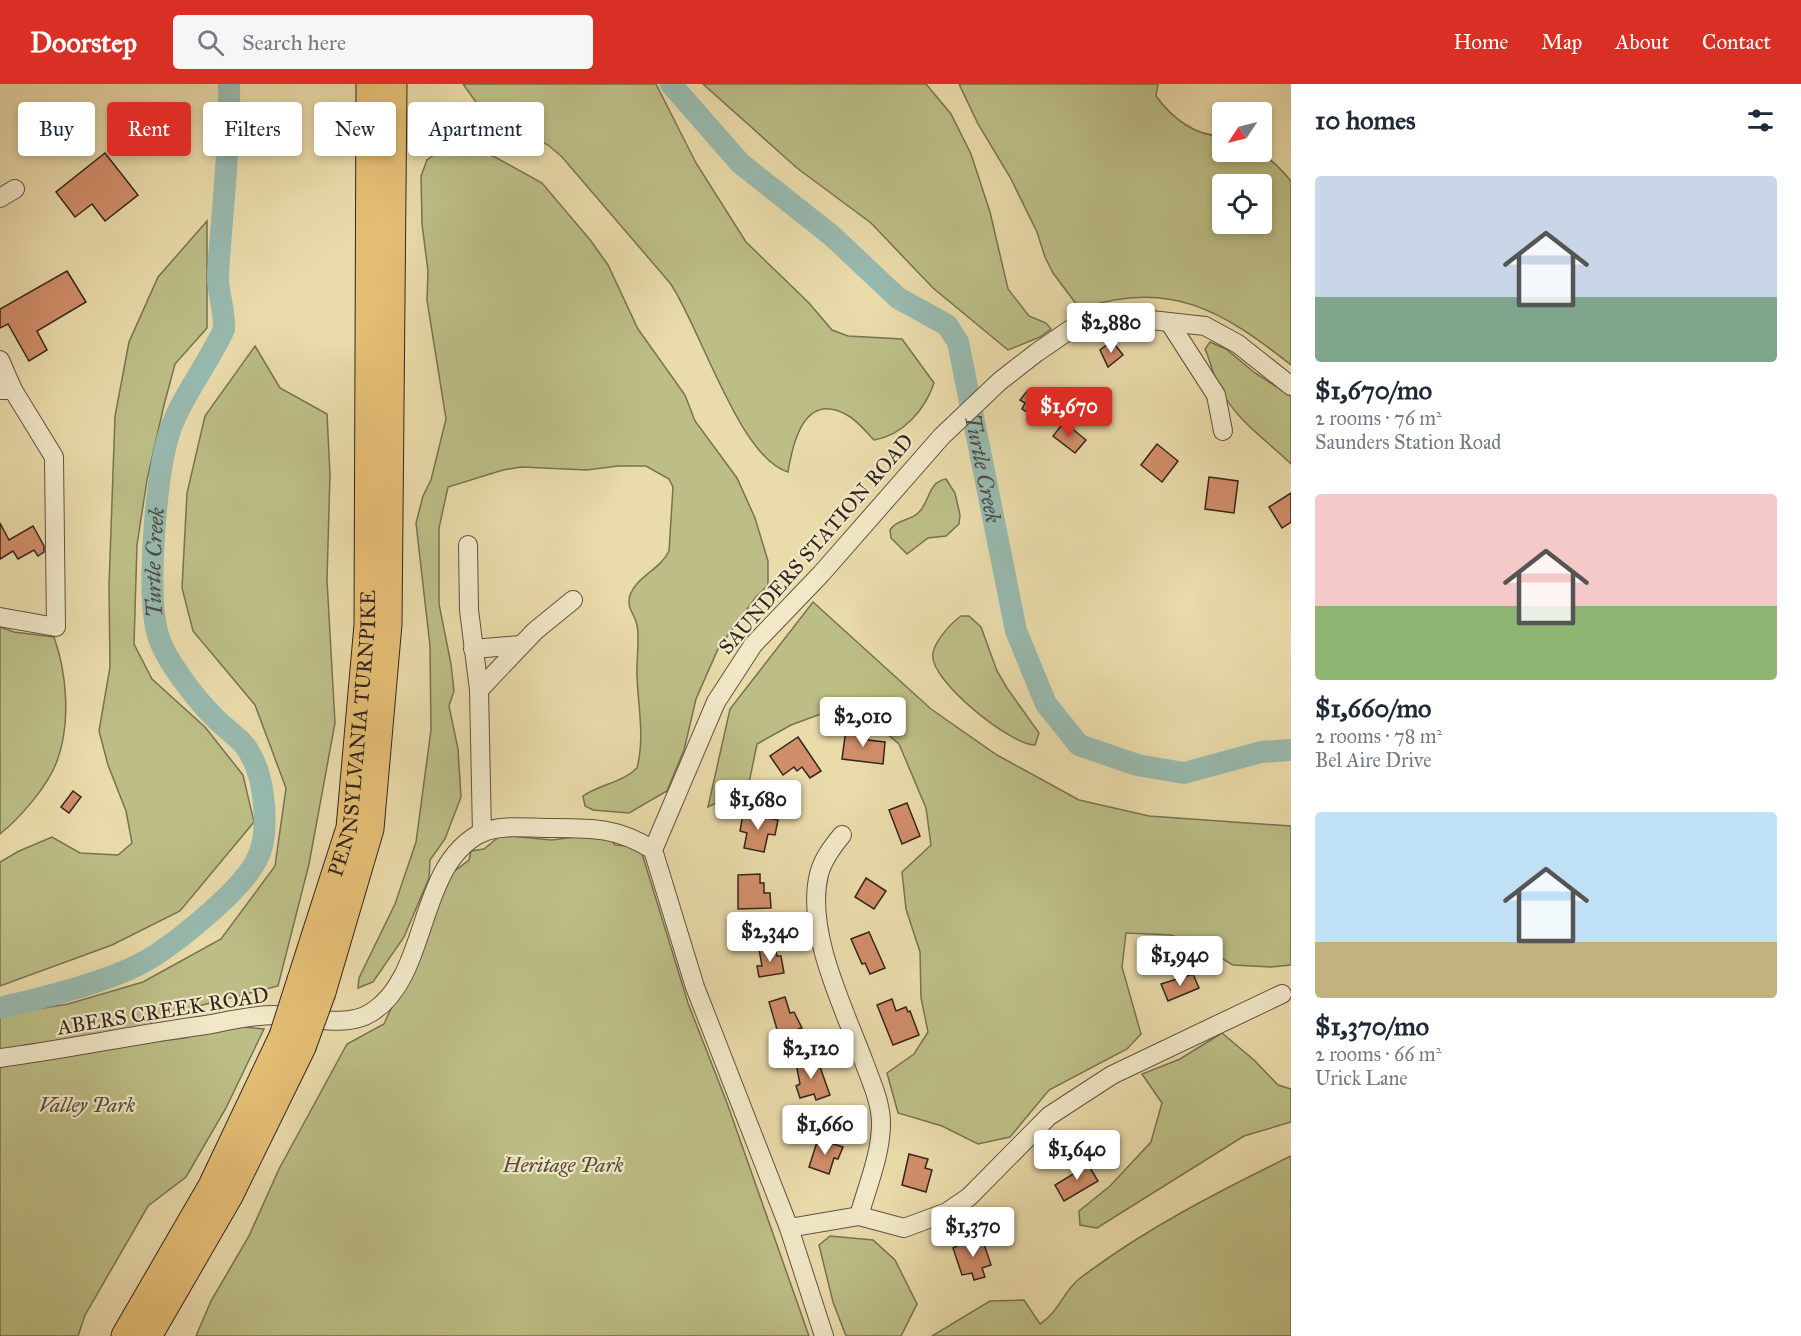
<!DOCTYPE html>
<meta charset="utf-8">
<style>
:root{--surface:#fff;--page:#f6f6f7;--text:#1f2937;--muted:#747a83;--accent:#d93025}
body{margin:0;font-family:"IM FELL Great Primer",serif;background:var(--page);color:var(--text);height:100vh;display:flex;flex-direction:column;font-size:22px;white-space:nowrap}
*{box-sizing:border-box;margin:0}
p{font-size:20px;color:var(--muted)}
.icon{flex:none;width:33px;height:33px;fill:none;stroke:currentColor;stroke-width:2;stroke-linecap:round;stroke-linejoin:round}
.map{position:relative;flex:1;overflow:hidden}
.sheet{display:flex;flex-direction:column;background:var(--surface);width:510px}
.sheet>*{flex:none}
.guide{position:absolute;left:18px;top:18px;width:570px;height:54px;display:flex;gap:12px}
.needle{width:39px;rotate:235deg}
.tools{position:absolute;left:1212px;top:18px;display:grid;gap:12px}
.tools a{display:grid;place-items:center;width:60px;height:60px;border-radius:6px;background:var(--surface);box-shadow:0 3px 9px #0003;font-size:30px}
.price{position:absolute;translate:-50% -51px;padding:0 14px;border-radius:6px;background:#fff;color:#222;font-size:20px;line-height:39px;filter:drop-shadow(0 2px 3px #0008)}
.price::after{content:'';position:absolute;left:50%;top:36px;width:18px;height:14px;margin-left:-9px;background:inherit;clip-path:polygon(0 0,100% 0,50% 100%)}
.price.active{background:var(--accent);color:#fff}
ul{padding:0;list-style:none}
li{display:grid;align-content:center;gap:12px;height:318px;padding:0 24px}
li span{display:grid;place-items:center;height:186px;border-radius:6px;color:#555}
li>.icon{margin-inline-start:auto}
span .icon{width:108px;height:108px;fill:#fffc;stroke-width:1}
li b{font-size:26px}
h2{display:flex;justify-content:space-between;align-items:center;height:72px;padding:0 24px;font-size:26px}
.chip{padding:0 21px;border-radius:6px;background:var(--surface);box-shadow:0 3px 9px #0003;font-size:21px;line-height:54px}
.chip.active{background:var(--accent);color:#fff}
header{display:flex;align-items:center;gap:36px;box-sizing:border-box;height:84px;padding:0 30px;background:var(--accent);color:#fff}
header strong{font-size:28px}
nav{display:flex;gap:33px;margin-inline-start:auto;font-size:21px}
.search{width:420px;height:54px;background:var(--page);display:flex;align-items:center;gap:15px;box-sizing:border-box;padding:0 21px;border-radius:6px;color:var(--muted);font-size:22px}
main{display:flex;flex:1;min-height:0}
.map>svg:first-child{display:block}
</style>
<header>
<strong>Doorstep</strong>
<div class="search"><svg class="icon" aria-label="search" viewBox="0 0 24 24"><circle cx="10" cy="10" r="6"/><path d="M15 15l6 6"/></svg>Search here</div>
<nav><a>Home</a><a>Map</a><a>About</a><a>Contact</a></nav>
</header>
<main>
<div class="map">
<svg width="1291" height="1252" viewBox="0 0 1291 1252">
<rect width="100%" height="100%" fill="#eadbaa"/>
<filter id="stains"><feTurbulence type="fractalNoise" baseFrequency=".00333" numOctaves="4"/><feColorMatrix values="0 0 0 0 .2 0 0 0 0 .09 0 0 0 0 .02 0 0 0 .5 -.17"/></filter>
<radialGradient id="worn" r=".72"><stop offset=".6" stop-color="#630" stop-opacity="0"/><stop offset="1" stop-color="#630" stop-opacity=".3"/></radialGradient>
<g fill="#bcbe85" stroke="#787252" stroke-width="1.5" fill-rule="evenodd">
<path d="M463,0H656L696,79L746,158L809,219L832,246L848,252L902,255L934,299C925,326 903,351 874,356C866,348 857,336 847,331C805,307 793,357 788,388C739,374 699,240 670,199L562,73L548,61L478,21Z"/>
<polygon points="703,0 926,0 951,30 971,70 990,128 1008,205 1029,232 1046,239 1051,245 1040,253 1008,266 933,204 871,139 797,84"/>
<path d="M959,0H1158L1156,12C1172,34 1195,52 1222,52V68C1262,68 1264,66 1291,97V281C1223,227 1169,194 1080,225L1053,189L1045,173L1037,148L1010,93L978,40ZM1222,100H1262V140H1222Z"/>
<path d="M469,64L495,73L542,99L591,157L608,181L638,245L685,311L695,337L737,394L755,434L768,477V501L756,513L718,565L696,615L684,666L667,707L629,729L593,726L585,722L583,712C600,700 622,699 637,684C645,653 638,623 637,592C636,575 640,558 637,541C635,530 626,525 630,511C637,492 660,486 669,467L673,403L669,395L646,382H618L587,386L521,383L503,386L448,403L439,444V520L451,580L454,607L449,622L458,665L461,713L445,755L430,776L429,794L404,853L373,898L358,904L359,894L395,820L416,758L431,646L430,562L416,439L423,412L431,396L446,335L427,216L428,187L422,140L421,92L427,76L435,70Z"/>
<polygon points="207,137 207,244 175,280 164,321 147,396 137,461 134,560 152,595 205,643 243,691 254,738 180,827 112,861 0,902 0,778 19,767 52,753 80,769 118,771 132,759 126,727 108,681 99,647 110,583 109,502 115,332 129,258 158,193"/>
<path d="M1210,258L1226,265L1255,289L1291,312V380C1264,354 1239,339 1220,305C1213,293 1211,278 1205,265Z"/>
<polygon points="255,262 280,304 327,330 330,390 327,496 335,639 309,780 278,902 151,934 150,958 184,954 234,942 264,945 226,1024 186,1093 148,1122 85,1231 78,1252 0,1252 0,931 68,920 143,898 221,855 275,782 286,704 255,621 193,547 182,504 187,409 205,332"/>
<path d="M946,395L955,409L960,431L959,440L946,452L928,454L907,470L891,454L890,446C897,435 911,437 919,428C930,417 928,398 946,395Z"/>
<polygon points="813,518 931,625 997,671 1079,716 1149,732 1291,742 1291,881 1271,883 1233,881 1209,867 1171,851 1126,849 1122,883 1141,950 1127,965 1049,1006 1010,1053 978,1060 942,1042 898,1029 887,989 914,970 928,948 921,914 920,868 906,825 902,788 931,761 926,724 899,660 861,628 826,628 791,641 757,660 748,704 708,723 730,625"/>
<path d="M961,532H969L981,543L997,587L1007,604L1039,649L1035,661C1012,662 927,595 933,569C935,557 951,539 961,532Z"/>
<path d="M0,543L14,548L54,553C67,590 71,639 57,677C48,702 20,734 0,750Z"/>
<polygon points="501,751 552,756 582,752 610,754 615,761 640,763 688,919 727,1019 809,1252 196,1252 211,1217 249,1152 279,1085 347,960 384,940 452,789 469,776 471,767 484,765"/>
<polygon points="1222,949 1254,976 1278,1001 1291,1005 1291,1038 1244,1052 1097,1144 1080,1141 1079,1127 1110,1102 1151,1058 1162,1019 1142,990 1180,975"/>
<path d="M1291,1072V1252H932L990,1217L1024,1216L1040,1240C1059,1228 1063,1208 1079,1195C1143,1146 1219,1107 1291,1072Z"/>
<polygon points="830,1152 873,1156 895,1176 917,1220 901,1252 846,1252 833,1218 819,1161"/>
</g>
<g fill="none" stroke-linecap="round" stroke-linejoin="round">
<g stroke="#98baaf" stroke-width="22">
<path id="s1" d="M671,0L740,79L831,151L898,214L947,241L958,258L1016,547L1046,620L1079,661L1137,681L1184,689L1261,668L1291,666"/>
<path id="s2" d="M0,924C44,913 102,900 142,879C173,862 240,808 256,777C271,751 265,693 249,668C243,656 227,646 217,636C198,618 165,576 158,551C146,510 156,395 168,353C177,319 209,279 224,245C225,226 217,207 218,190C222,126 230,63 229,0"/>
</g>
</g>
<g fill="#d18e6a" stroke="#332520" stroke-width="1.5">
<polygon points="105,69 138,111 105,137 92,120 75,133 56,108"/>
<polygon points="67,187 86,218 37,247 47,266 29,277 8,240 0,244 0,225"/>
<polygon points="1112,257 1123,271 1108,283 1100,266"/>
<polygon points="1028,306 1040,315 1044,309 1055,317 1045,332 1034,324 1030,330 1022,325 1025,319 1020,316"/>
<polygon points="1064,338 1086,356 1075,369 1053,352"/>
<polygon points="1157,360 1178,377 1162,398 1141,381"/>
<polygon points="1209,393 1238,397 1234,429 1205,425"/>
<polygon points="1291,409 1291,438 1282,444 1269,423"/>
<polygon points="0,439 9,456 33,442 44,462 44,468 38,472 34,466 18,475 13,467 0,475"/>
<polygon points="846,645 869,648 868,656 885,658 883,680 842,675"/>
<polygon points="798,653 821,687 810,694 802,683 797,687 794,683 783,691 770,672"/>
<polygon points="73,707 81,713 69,729 61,723"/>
<polygon points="907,719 920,752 902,760 889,726"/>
<polygon points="743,730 778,736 775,751 768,750 764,768 744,764 747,749 740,747"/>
<polygon points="760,790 760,799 764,799 764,809 770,809 771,824 738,825 738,791"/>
<polygon points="866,794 886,807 874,825 855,813"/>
<polygon points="869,848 885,884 870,890 865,879 862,880 851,855"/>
<polygon points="775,862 777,872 781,872 784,889 759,893 757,882 762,882 759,865"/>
<polygon points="1193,890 1199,904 1168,917 1161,900"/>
<polygon points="785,913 790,929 794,928 802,944 798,945 801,953 781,959 769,918"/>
<polygon points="892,915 896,927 906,923 908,928 910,927 919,951 893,961 877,921"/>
<polygon points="813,973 816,984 820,983 830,1011 816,1016 814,1010 800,1014 796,1002 800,1000 796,979"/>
<polygon points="818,1055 843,1063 838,1075 834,1074 829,1090 809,1083"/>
<polygon points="909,1070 928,1075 925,1084 932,1086 926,1108 902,1101"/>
<polygon points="1086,1077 1098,1097 1064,1117 1055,1101 1075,1089 1073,1084"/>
<polygon points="981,1151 991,1181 982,1184 985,1193 974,1196 972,1189 962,1191 953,1164"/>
</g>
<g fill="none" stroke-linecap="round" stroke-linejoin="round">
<g stroke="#615242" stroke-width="20">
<g id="minor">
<polyline points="0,114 15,105"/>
<polyline points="1169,238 1216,311 1223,347"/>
<polyline points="0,276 13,306"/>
<polyline points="0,306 13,306 54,373 56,543 0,533"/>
<polyline points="468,461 469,526 479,606 482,749"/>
<polyline points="473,565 520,561"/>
<polyline points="479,606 535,547 573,516"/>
<path d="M842,751C832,763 823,775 819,790C805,848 844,924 864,978C871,997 881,1019 881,1039C881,1071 867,1103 859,1132"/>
<path d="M0,974C69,965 137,950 206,941C228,937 252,931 274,931C304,931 345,946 372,928C430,891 416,782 481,749C501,740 528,744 549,744C590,744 617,743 653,766"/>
<polyline points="789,1144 859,1132 904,1144 947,1128 969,1113 1049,1032 1112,991 1282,910"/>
<polyline points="824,1252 789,1144 695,903 653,766 716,618 753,561 821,490 942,352 1000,297 1036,269 1071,245 1091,237 1142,235 1205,242 1238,260 1291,302"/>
</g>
</g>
<g stroke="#332520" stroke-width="29">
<g id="highway">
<path id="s3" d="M301,896L350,744L368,541L370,0"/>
<polyline points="322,908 370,745 388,540 393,0"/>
<polyline points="125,1252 212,1102 283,952"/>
<polyline points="148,1252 229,1112 302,963"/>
</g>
</g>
<use href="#minor" stroke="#f1e8c8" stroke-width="18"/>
<use href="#highway" stroke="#e5be75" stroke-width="27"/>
<g stroke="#332520" stroke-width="29" stroke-linecap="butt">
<g id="highway-bridge">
<polyline points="283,952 301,896"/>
<polyline points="302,963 322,908"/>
</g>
</g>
<use href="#highway-bridge" stroke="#e5be75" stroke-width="27"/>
</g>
<g text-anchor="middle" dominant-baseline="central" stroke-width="4.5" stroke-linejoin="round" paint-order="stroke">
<g font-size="21" fill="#332520" stroke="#f1e8c8">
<text transform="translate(816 460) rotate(-49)">SAUNDERS STATION ROAD</text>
<text stroke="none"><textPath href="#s3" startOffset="254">PENNSYLVANIA TURNPIKE</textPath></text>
<text transform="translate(163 927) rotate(-9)">ABERS CREEK ROAD</text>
</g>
<g font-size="21" font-style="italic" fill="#554b39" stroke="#f1e8c8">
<text x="87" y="1021">Valley Park</text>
<text x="563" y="1081">Heritage Park</text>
</g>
<g font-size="22" font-style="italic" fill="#4c4a44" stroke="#f1e8c8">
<text stroke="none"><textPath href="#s1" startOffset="518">Turtle Creek</textPath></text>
<text stroke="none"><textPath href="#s2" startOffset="639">Turtle Creek</textPath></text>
</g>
</g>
<rect width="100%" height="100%" filter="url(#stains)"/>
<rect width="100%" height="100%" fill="url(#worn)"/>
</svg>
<div class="tools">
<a><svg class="needle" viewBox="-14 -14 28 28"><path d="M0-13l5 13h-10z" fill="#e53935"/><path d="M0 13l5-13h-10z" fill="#747a83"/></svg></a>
<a><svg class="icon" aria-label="locate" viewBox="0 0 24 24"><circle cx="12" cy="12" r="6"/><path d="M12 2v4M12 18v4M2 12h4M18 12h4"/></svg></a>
</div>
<b class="price" style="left:1111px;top:270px">$2,880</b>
<b class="price active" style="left:1069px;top:354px">$1,670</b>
<b class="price" style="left:863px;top:664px">$2,010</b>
<b class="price" style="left:758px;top:747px">$1,680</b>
<b class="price" style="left:770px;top:879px">$2,340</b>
<b class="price" style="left:1180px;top:903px">$1,940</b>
<b class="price" style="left:811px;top:996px">$2,120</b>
<b class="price" style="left:825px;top:1072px">$1,660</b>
<b class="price" style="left:1077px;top:1097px">$1,640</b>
<b class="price" style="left:973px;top:1174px">$1,370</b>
<div class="guide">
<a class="chip">Buy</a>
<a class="chip active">Rent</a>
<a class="chip">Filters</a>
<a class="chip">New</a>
<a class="chip">Apartment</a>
</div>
</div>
<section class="sheet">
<h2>10 homes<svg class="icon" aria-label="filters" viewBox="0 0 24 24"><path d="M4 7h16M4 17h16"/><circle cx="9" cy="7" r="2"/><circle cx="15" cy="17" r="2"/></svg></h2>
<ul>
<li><span style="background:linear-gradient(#c9d6e8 65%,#7fa58c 0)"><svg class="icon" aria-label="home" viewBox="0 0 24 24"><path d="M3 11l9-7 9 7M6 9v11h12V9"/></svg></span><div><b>$1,670/mo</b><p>2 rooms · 76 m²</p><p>Saunders Station Road</p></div></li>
<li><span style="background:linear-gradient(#f6c9c9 60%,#8fb573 0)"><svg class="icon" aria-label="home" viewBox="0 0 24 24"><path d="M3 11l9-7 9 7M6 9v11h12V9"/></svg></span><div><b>$1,660/mo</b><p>2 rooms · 78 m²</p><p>Bel Aire Drive</p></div></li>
<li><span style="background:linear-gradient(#bfe0f5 70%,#c2b280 0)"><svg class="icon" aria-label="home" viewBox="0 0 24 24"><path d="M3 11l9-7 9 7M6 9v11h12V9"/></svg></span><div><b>$1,370/mo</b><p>2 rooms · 66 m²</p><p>Urick Lane</p></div></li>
</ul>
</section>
</main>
